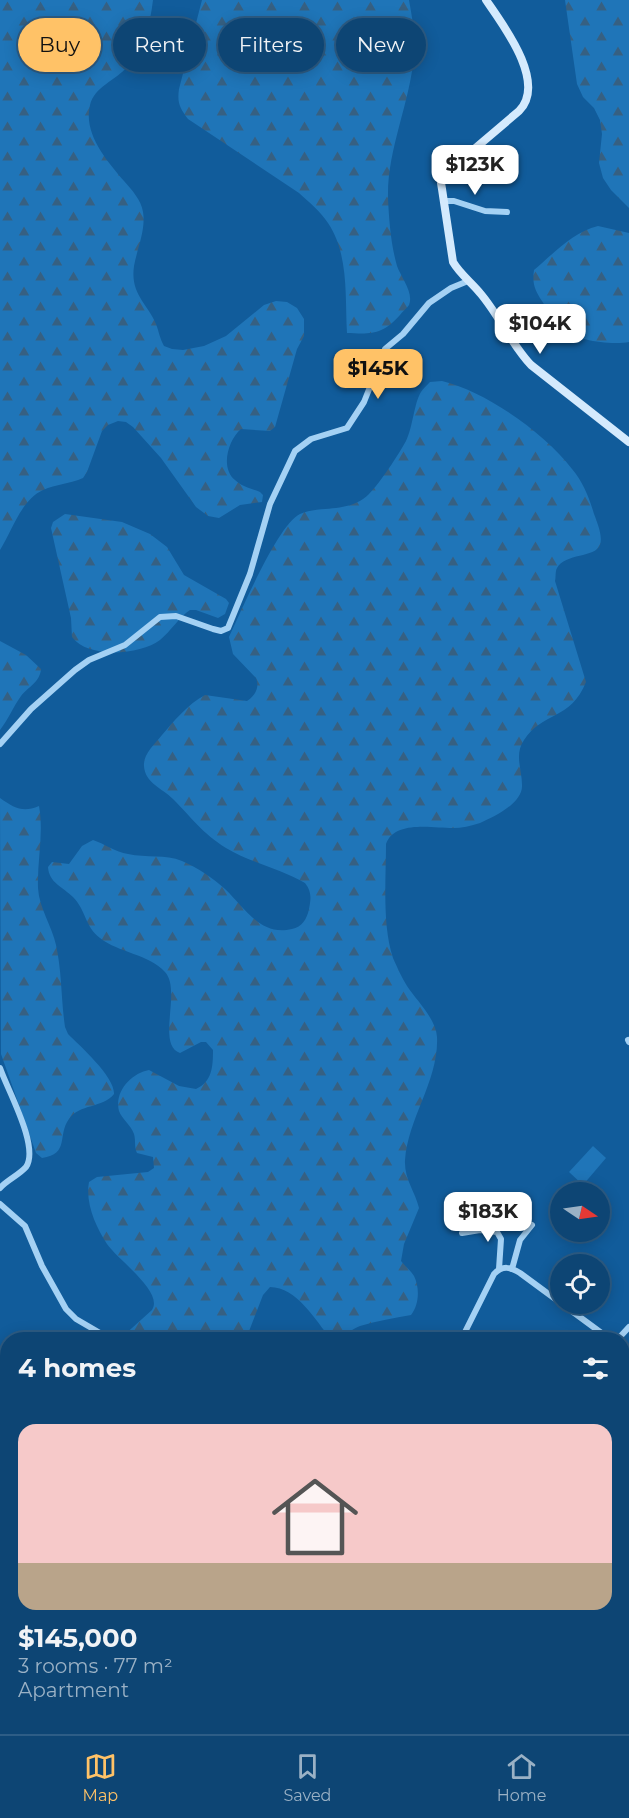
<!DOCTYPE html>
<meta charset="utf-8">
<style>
:root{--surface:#0d4574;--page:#1b4f7c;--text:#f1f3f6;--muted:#9ab1c5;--line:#2d5d86;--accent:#ffc267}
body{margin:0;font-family:Montserrat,sans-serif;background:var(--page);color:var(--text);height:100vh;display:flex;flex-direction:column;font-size:22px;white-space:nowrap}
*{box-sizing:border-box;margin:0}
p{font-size:20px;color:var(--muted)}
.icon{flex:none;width:33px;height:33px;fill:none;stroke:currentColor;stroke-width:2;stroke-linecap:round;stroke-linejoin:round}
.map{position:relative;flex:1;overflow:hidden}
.side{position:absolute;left:0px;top:1332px;width:630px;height:402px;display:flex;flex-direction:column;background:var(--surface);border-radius:24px 24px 0 0;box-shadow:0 3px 15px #0003,0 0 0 2px var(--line)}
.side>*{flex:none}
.top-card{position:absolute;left:18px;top:18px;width:594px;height:54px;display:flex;gap:12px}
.needle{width:39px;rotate:103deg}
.fabs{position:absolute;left:550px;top:1182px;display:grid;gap:12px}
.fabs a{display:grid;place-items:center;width:60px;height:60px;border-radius:50%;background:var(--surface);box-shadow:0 3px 15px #0003,0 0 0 2px var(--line);font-size:30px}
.price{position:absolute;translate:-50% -51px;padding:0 14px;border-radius:12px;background:#fff;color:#222;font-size:20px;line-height:39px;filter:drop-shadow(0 2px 3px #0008)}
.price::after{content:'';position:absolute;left:50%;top:36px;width:18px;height:14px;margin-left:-9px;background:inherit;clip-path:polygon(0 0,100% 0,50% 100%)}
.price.on{background:var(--accent);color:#111}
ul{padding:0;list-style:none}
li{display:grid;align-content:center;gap:12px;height:318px;padding:0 18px}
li+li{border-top:2px solid var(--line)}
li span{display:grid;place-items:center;height:186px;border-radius:18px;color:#555}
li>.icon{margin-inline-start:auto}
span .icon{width:108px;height:108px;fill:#fffc;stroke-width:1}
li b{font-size:26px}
h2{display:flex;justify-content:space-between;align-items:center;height:72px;padding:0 18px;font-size:26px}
.pill{padding:0 21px;border-radius:27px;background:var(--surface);box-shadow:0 3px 15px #0003,0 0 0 2px var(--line);font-size:21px;line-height:54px}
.pill.on{background:var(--accent);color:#111}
.tab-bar{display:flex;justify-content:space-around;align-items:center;height:84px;border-top:2px solid var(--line);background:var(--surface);font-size:16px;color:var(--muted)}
.tab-bar a{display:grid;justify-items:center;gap:3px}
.tab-bar .on{color:var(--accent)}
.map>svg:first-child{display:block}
</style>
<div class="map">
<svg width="629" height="1734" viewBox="0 0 629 1734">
<defs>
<pattern id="grass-tufts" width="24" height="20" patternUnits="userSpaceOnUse" patternTransform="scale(1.5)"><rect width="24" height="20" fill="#1f75b8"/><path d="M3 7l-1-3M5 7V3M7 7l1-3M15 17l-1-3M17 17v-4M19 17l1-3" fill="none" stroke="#366082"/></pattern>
<pattern id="forest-firs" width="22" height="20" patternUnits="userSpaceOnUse" patternTransform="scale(1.5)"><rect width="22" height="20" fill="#1f75b8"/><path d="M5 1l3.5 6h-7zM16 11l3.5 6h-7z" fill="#366082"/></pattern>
</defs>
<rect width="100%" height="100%" fill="#115c9b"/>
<polygon fill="url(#grass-tufts)" points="470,1726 543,1727 550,1734 464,1734"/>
<g fill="url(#forest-firs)">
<path d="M0,0H153C150,25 144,47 127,67C116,80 94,87 90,105C83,134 107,161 124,181C132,190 141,200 143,212C146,230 137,249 134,266C130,294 147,303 156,324C159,332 160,339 164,346L172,349L183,350L204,346L226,336L264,305L276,301L287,302L297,308L304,319V336L297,349L275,427L270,431L241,429C228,440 220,468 235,480C241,486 252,489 260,492L263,495L262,502L240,505L219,518L208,516L196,507L161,458L133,427L126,422L118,421L108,425L102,431L87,472L83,478C70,484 56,484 43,490C21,500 12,531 0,550Z"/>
<path d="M202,0H409C412,18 416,36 414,55C410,104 387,149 388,198C389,221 391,245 397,266C401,277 414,293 409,305C407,308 402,312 400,315C382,335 372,334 347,333C345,297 349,254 328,223C321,212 309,202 299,193L188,119C180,108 177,103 179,89Z"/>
<polygon points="565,0 629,0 629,208 611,190 603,178 599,163 602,134 600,120 594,108 583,97 577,84"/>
<path d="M598,226L629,233V342C611,345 575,341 561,328C553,320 548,310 542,301C535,290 532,284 534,270C553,254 573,232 598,226Z"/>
<path d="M442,381C485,391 545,433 572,469C583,482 589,497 594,514C597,522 603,536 600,545C595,558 565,553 557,568C555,571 556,578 555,581L586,682C571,720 542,712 524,740C514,755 522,769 522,785C523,803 494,817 480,823C471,826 461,828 453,828C433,828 394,820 386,844C386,879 382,925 393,958C397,967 402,978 407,986C417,1001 436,1019 437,1037C439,1080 408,1118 405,1160C404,1179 415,1191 419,1208L404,1244L401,1261C405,1266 411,1271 414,1276C420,1288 419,1305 411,1315C394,1318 377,1321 360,1326C346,1331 347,1340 331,1339C315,1320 297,1287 270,1287L263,1295L246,1339H126L122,1337L152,1310C164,1292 118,1260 107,1244C96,1227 85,1203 89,1182L97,1177L148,1172L154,1168L153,1157L137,1153C134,1147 136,1141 134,1134C131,1125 122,1119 119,1111C114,1091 132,1073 149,1070L179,1086L196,1089C212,1082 213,1067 213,1050L206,1042H201L180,1053C156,1045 182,990 165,972C149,954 119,953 100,938C85,927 86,910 73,897C63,887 49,883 48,867L52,862L69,864L82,846L93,840C105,844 115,852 128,854C146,858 165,854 182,861C198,868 213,878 225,889C245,908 261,937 292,929C302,927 307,919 309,909C311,899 312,892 305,883C281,869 251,863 226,848C202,833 192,818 173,799C162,788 145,783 144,766C143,754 155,744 162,735C174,721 188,704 205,695L247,701C255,696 260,687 256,678L233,654L229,637C241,612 278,524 300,514C320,505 349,514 369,494C380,483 399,454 406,441C413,427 414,403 421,392C423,389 427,385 430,382Z"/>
<path d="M65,514L122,522L150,534L167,547L184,575L226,599L229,603L225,614L218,618L196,610H190C181,615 170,632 160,640C140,655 88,659 72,637L71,618L51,528L53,522Z"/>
<path d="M0,641L26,655L41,669C40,682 28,687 21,696C13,707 8,720 0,730Z"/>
<path d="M0,798C14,808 23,813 39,806C44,834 37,860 38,888C39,908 52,926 56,945C62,972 61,1000 65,1027L68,1034C80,1046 115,1077 114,1094C103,1108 79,1104 69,1119C57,1135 70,1154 42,1158L36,1153L1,1054Z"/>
<polygon points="7,1352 8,1726 266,1726 271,1734 0,1734 0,1354"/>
</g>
<polygon fill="#1f75b8" points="593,1146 606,1158 583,1185 569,1172"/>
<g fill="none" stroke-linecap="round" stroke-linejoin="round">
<g stroke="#a4d1f4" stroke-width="6">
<polyline points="444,201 454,201 485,211 507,212"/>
<polyline points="0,744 31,709 75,670 89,660 125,645 160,617 176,616 213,629 221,631 228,628 250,574 270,504 295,451 311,439 347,428 364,402 385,349 403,334 429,303 451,288 468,281"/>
<polyline points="628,1040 629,1042"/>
<path d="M0,1068C7,1089 40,1147 26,1167C19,1175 7,1180 0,1188"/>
<polyline points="0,1204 25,1226 42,1266 66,1309 76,1319 112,1340"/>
<polyline points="462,1233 480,1230 497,1232 501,1239 499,1269"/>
<polyline points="512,1269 520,1240 532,1225"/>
<path d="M461,1340L494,1274C503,1265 510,1267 520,1273L611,1340"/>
<polyline points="617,1340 629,1327"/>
<polyline points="622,1349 629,1354"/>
<polyline points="622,1513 629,1520"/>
<polyline points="579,1726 585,1734"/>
</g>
<g stroke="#d4eafd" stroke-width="8">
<path d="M486,0C504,26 547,83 519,111L446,173L441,183L442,189L453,262C460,274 471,282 480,293C499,315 511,344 531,365L629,442"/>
<polyline points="622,1565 629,1562"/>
<polyline points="432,1734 439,1726"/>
</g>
</g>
</svg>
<div class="fabs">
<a><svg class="needle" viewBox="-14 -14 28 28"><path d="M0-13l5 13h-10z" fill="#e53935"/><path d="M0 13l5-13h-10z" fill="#9ab1c5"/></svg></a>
<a><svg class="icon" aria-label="locate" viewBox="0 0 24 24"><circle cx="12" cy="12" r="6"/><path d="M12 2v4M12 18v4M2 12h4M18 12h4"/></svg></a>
</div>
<b class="price" style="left:475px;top:196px">$123K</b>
<b class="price" style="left:540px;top:355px">$104K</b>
<b class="price on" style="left:378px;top:400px">$145K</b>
<b class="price" style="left:488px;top:1243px">$183K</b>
<div class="top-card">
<a class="pill on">Buy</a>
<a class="pill">Rent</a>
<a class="pill">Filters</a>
<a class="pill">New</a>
</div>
<section class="side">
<h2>4 homes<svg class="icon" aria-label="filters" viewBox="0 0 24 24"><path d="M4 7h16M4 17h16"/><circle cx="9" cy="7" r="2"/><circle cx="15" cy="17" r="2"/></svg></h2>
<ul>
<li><span style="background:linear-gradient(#f6c9c9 75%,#b9a48a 0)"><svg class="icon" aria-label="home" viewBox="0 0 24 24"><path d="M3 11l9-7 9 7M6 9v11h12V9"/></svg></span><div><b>$145,000</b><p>3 rooms · 77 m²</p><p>Apartment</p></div></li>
</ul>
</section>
</div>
<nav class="tab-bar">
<a class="on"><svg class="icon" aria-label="map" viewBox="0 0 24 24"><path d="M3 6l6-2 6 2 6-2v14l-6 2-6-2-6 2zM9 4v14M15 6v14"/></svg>Map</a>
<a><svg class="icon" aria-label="saved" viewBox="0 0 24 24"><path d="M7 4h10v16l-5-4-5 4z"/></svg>Saved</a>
<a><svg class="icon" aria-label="home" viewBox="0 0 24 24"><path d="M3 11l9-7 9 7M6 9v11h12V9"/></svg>Home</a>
</nav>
